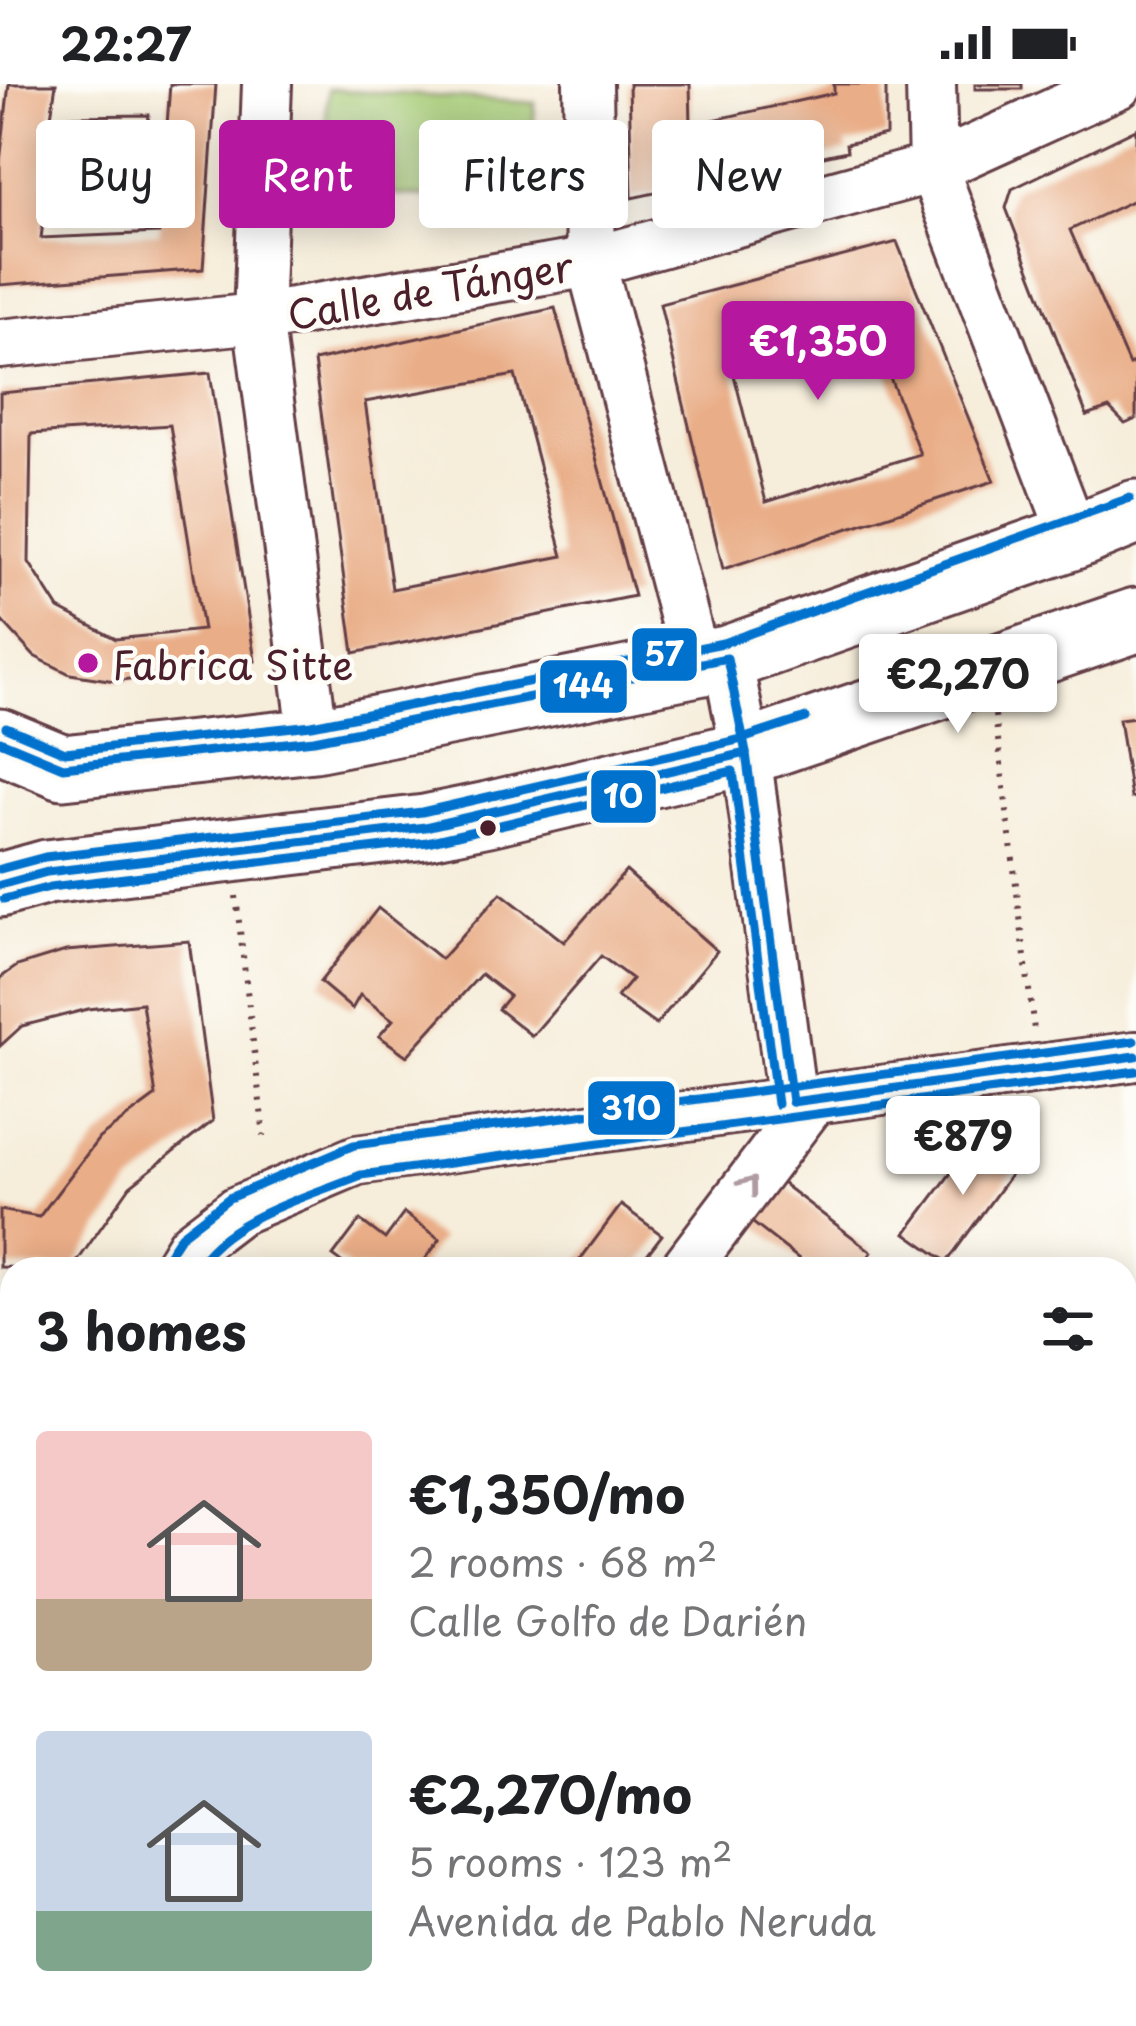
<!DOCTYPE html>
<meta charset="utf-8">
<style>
:root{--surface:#fff;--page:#f2f2f2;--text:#202124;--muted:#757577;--accent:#b5179e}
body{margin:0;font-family:"Playpen Sans",sans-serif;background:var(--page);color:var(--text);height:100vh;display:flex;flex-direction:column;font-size:45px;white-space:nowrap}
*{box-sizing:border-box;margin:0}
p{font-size:39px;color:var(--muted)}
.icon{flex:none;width:66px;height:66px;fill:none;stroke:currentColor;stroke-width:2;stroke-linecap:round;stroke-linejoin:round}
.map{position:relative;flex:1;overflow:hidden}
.panel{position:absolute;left:0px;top:1173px;width:1137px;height:771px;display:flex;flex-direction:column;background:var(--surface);border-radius:36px 36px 0 0;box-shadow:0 6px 30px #0003}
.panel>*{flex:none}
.top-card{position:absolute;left:36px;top:36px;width:1065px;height:108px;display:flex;gap:24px}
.price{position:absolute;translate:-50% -102px;padding:0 27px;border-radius:12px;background:#fff;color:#222;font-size:39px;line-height:78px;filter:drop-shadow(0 3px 6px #0008)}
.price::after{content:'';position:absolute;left:50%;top:72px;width:36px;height:27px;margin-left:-18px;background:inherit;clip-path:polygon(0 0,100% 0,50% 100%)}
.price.selected{background:var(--accent);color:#fff}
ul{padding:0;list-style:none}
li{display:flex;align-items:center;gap:36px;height:300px;padding:0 36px}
li span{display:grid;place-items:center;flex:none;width:336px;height:240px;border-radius:12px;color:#555}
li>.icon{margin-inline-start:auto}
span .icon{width:144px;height:144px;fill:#fffc;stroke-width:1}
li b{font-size:51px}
h2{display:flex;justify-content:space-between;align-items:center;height:144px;padding:0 36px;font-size:51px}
.pill{padding:0 42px;border-radius:12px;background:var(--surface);box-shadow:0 6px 30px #0003;font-size:42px;line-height:108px}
.pill.selected{background:var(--accent);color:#fff}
.status{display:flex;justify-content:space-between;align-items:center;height:84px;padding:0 60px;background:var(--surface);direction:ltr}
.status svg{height:33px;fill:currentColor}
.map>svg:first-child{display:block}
</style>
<div class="status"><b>22:27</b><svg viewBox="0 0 49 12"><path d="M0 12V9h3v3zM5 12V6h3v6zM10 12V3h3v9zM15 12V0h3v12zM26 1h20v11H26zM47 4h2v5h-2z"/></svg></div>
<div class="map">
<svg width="1136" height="1942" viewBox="0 0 1136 1942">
<rect width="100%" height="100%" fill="#fdfcf7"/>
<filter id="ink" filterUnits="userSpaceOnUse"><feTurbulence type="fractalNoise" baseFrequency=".00833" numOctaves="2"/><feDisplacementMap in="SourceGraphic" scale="24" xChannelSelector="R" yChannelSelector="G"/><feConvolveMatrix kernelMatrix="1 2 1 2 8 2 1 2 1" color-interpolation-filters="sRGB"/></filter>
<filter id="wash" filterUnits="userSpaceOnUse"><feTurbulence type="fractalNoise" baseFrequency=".004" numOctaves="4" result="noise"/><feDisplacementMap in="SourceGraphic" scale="48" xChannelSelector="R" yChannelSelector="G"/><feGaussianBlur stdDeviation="2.7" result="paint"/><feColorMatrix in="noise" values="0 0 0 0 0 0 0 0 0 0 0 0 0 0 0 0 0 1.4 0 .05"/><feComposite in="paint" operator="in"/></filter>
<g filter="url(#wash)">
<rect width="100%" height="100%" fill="#f6edda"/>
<polygon fill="#a4ca74" stroke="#777450" stroke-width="3" points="328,5 535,19 528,120 322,106"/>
<g id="blocks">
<g fill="#e9ad87" fill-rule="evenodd">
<path d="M9,0H56L49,45L71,48L69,32L149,31L146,52L166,55L170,0H216L203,185L0,201V78ZM112,83L107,127L161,126L159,149L41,154L50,84Z"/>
<polygon points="629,0 690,0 691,41 834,9 834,0 886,0 886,51 846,60 847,67 842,68 632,114"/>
<rect x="975" y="0" width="47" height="5"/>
<polygon points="1136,45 1136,115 1070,146 1129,281 1136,278 1136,335 1125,340 1109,324 1087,332 1006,124 1012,105"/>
<path d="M897,158L994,397L723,485L660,220ZM861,220L920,370L766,418L725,255Z"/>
<path d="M555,224L634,512L354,569L314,277ZM515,291L563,472L392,505L365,318Z"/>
<path d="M210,289L255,577L115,597L70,590L34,572L0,535V309ZM170,341L203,546L116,555L59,525L29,478L31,350Z"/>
<polygon points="1136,633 1136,713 1131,714 1119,635"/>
<polygon points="626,787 717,867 656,941 617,913 632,895 601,872 532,952 498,925 509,912 481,890 407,972 379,952 393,936 360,911 352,925 320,898 378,824 441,875 501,809 564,858"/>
<polygon points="189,857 213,1037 130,1102 72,1185 0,1183 0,1126 39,1133 99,1054 156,1012 142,919 88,925 22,942 0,962 0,894 17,882 66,867"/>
<polygon points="980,1050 1019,1079 947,1178 906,1149"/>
<polygon points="774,1093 872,1168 859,1185 812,1185 744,1132"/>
<polygon points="621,1121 662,1151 636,1185 573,1185"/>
<polygon points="404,1129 440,1155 421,1181 426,1185 351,1185 333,1172 360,1136 385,1155"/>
<polygon points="0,1291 12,1293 12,1417 2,1472"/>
<polygon points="1125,1593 1136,1601 1136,1660 1125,1674"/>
<polygon points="1136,1785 1136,1847 1125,1849 1125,1788"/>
<polygon points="152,1932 219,1932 222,1942 156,1942"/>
<polygon points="769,1932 876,1932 878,1939 866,1942 772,1942"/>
</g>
</g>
</g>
<g filter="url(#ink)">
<use href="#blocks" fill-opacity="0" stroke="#643e45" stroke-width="3"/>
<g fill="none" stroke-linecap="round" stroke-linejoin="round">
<g stroke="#643e45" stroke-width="54">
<g id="minor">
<polyline points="267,0 258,234 314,656"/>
<polyline points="588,0 591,178 696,580"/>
<polyline points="931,0 933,84 1074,453"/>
<polyline points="0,260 258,234 591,178 933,84 1118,0"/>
<polyline points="727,574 746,669 792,1018"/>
<polyline points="177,1185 191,1162 237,1127 357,1076 1136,972"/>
<polyline points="685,1185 813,1016"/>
<polyline points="1125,1274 1136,1259"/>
<polyline points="1125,1464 1136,1450"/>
<polyline points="1125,1499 1136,1507"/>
<polyline points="0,1626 12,1629"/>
<polyline points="46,1932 49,1942"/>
<polyline points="666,1932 670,1942"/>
</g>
</g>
<g stroke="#643e45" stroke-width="69">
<g id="major">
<polyline points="0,657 63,683 314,656 509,618 727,574 1074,453 1136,428"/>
<polyline points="0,801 47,788 425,743 488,730 746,669 1136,536"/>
</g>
</g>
<g stroke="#643e45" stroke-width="6" stroke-dasharray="3 9" stroke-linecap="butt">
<polyline points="995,631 1034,946"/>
<polyline points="236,812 264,1052"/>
<polyline points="0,1224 12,1226"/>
</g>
<use href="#minor" stroke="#fff" stroke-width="48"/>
<use href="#major" stroke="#fff" stroke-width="63"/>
<g stroke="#fdfcf7" stroke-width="18">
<g id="bus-1">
<polyline points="0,657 63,683 314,656 727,574 746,669 792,1018"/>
<polyline points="0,801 47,788 425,743 746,669"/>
<polyline points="792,1018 1136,972"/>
</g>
</g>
<g stroke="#fdfcf7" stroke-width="18">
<g id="bus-2">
<polyline points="4,815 50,803 427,758 733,687 777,1020"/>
<path d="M195,1185C226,1133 307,1113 361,1091L1136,987"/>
</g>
</g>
<g stroke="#fdfcf7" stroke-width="18">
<g id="bus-3">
<polyline points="6,643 65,668 312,641 723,559 1130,414"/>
<polyline points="0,785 45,773 422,728 742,655 806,634"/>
</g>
</g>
<g stroke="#fdfcf7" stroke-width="18">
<polyline id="bus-4" points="164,1177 181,1151 229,1114 354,1061 1134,957"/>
</g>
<use href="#bus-1" stroke="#0072ce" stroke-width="9"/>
<use href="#bus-2" stroke="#0072ce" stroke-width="9"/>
<use href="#bus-3" stroke="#0072ce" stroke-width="9"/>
<use href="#bus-4" stroke="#0072ce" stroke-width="9"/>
</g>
<defs><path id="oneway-chevron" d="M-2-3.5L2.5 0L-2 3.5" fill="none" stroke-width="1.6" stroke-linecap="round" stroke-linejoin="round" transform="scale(3)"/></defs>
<use stroke="#ae9aa0" href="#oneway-chevron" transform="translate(749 1101) rotate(-53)"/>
</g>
<circle fill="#b5179e" stroke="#fdfcf7" stroke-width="4.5" cx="88" cy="579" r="12"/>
<circle fill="#4a1f2b" stroke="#fdfcf7" stroke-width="4.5" cx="488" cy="744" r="10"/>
<g text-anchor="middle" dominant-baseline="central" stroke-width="9" stroke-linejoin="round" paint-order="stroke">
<g font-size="39" fill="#4a1f2b" stroke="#fdfcf7">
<text transform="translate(430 205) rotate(-10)">Calle de Tánger</text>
</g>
<g font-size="39" fill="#4a1f2b" stroke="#fdfcf7" text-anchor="start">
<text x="112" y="579">Fabrica Sitte</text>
</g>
</g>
<g stroke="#fdfcf7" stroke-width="4.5">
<rect x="630" y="542" width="69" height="57" rx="12" fill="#0072ce"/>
<rect x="538" y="574" width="91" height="57" rx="12" fill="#0072ce"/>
<rect x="589" y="684" width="69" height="57" rx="12" fill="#0072ce"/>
<rect x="586" y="995" width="91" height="58" rx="12" fill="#0072ce"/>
</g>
<g font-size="33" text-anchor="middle" font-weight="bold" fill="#fff">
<text x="664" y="582">57</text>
<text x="583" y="614">144</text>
<text x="623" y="724">10</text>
<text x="631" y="1036">310</text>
</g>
</svg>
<b class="price selected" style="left:818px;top:319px">€1,350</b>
<b class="price" style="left:958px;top:652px">€2,270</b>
<b class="price" style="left:963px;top:1114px">€879</b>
<div class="top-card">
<a class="pill">Buy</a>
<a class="pill selected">Rent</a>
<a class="pill">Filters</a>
<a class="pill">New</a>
</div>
<section class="panel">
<h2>3 homes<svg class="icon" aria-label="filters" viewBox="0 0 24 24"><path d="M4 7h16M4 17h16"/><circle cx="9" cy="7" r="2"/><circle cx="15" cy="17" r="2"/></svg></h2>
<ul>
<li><span style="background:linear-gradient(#f6c9c9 70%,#b9a48a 0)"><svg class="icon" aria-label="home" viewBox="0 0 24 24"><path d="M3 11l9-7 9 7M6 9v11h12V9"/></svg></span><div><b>€1,350/mo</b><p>2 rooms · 68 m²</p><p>Calle Golfo de Darién</p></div></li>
<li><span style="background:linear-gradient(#c9d6e8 75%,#7fa58c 0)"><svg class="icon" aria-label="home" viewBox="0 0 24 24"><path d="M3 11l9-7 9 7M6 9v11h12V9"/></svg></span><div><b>€2,270/mo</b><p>5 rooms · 123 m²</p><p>Avenida de Pablo Neruda</p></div></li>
</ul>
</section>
</div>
